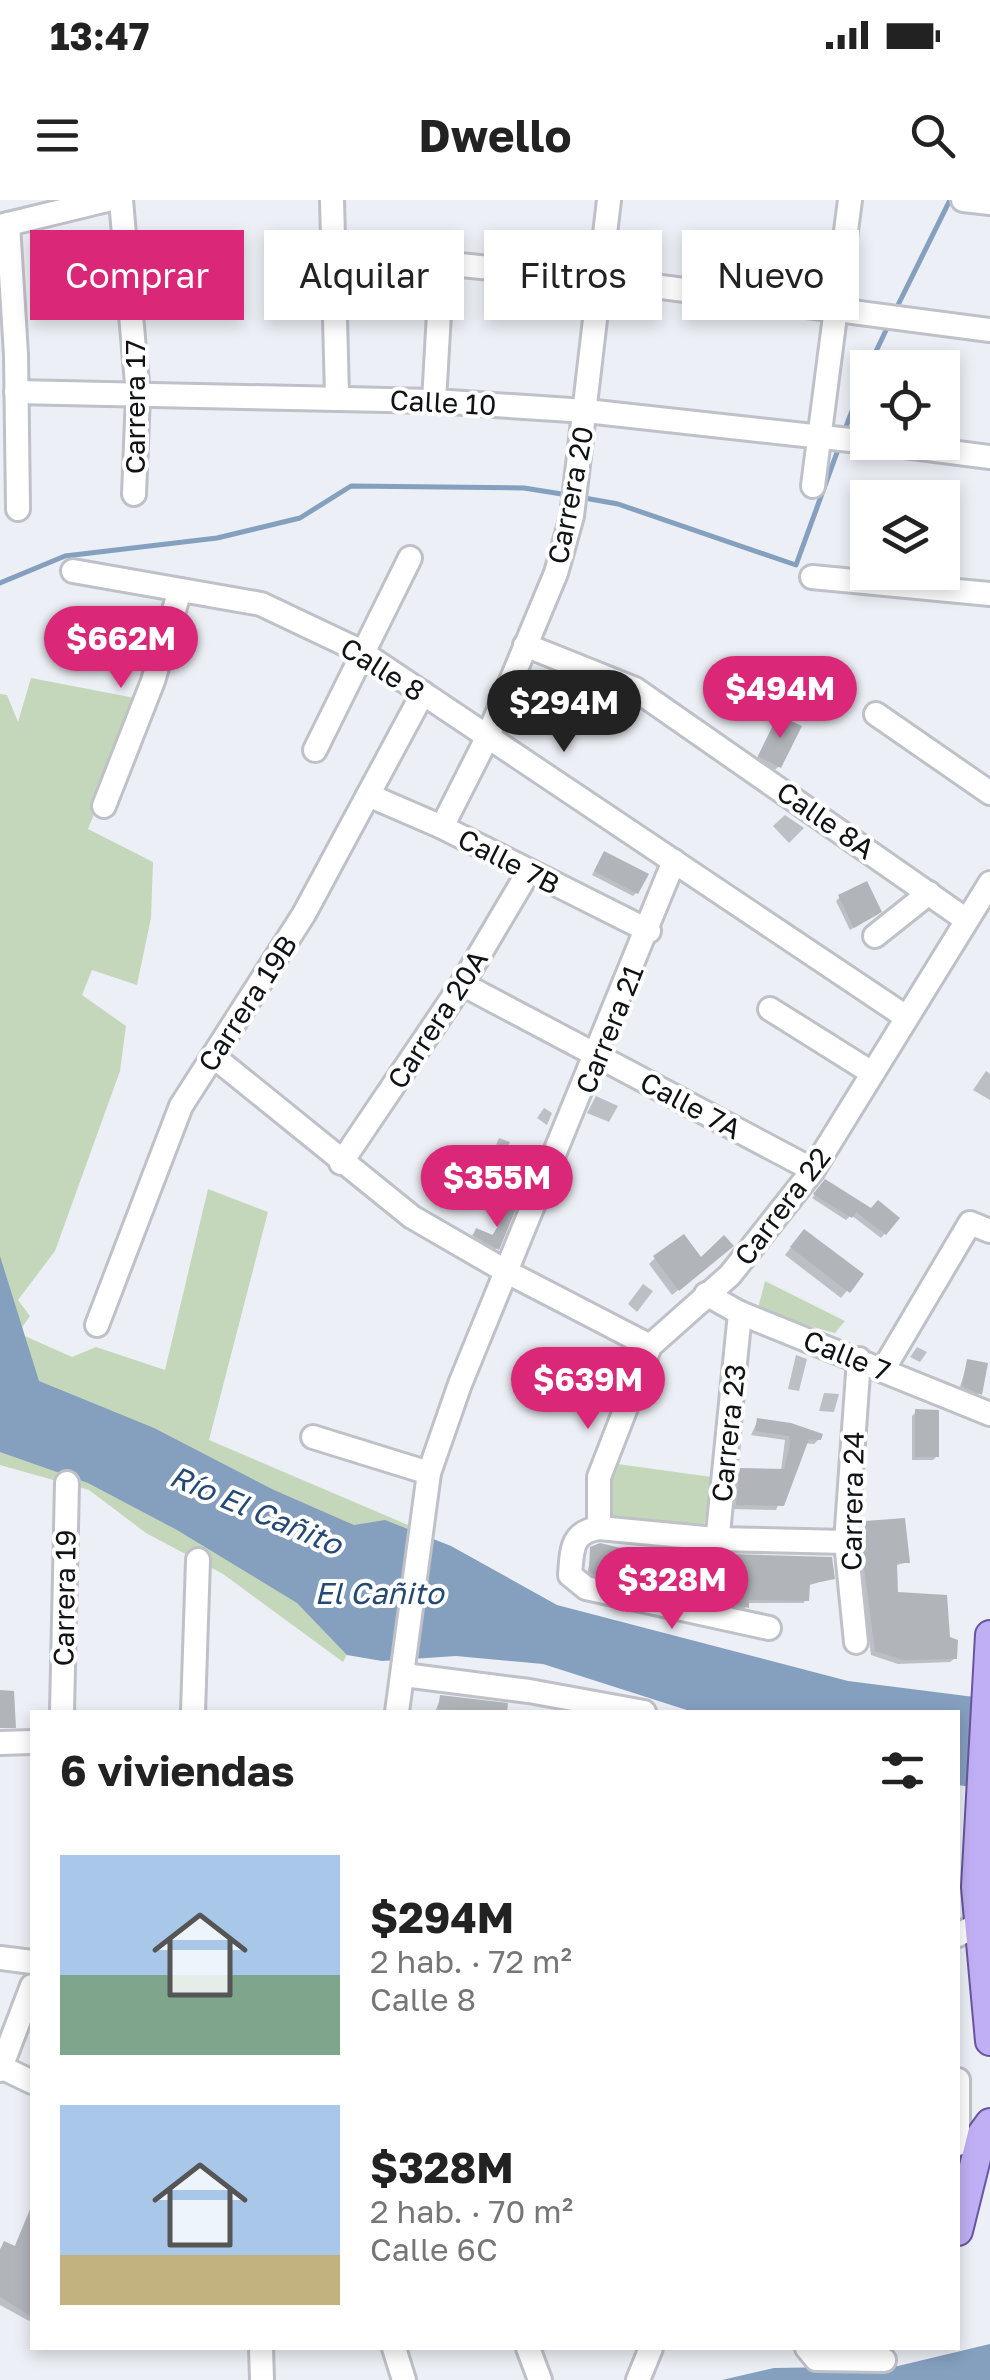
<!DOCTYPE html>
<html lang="es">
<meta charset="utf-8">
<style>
:root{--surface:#fff;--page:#f6f6f6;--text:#222;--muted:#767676;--accent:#db2777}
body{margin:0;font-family:"Golos Text",sans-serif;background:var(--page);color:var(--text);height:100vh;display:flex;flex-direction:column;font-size:38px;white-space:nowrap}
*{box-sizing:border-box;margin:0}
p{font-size:32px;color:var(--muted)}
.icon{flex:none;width:55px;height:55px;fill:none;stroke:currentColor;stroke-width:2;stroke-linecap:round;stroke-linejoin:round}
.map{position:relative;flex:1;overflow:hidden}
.drawer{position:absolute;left:30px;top:1510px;width:930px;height:640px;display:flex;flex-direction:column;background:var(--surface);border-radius:0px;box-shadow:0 5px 15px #0003}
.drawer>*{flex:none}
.guide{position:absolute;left:30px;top:30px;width:930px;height:90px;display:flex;gap:20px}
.tools{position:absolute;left:850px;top:150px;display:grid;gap:20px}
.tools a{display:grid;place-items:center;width:110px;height:110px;border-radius:0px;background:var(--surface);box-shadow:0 5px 15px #0003;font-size:50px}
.price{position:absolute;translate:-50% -85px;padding:0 22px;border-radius:35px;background:var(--accent);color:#fff;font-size:32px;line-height:65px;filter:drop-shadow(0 2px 5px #0008)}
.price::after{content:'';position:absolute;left:50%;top:60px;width:30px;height:22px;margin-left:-15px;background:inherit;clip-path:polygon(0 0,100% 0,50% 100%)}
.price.on{background:#222;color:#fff}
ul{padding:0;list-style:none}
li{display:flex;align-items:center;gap:30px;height:250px;padding:0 30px}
li span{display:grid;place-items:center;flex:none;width:280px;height:200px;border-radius:0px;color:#555}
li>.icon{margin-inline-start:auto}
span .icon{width:120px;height:120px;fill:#fffc;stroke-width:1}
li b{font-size:42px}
h2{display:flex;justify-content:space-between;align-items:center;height:120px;padding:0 30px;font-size:42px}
.pill{padding:0 35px;border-radius:0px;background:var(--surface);box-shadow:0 5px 15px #0003;font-size:35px;line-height:90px}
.pill.on{background:var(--accent);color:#fff}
.status{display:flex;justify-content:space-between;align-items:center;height:70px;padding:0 50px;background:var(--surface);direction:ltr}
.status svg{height:28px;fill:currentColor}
header{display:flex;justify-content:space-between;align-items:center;height:130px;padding:0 30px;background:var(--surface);font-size:45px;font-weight:700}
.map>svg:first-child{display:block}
</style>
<div class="status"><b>13:47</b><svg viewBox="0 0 49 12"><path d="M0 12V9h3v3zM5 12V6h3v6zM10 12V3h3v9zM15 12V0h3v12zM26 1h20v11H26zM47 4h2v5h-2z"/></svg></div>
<header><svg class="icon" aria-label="menu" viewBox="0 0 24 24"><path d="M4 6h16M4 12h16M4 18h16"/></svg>Dwello<svg class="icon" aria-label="search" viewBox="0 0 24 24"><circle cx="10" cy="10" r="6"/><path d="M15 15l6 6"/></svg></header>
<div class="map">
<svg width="990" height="2180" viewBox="0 0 990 2180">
<rect width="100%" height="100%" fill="#eceff5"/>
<g fill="#c5d7bb">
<polygon points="31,478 140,499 88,629 153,662 151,718 137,785 92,770 82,795 126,826 120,871 55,1051 18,1100 30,1116 18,1133 72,1157 96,1147 165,1170 208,989 268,1012 209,1240 415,1328 343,1462 223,1374 146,1333 89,1290 0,1265 0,494 7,495 18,522"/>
<polygon points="765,1081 845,1121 835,1133 757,1112"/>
<polygon points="610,1263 712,1277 704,1327 604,1316"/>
</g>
<g fill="#859fbf">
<polygon points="0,1056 39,1181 154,1228 274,1290 354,1325 385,1320 451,1346 557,1405 848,1481 990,1499 990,1590 958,1585 958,1512 693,1512 543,1464 456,1456 382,1461 347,1455 297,1403 177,1330 88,1283 0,1252"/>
<polygon points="990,2144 990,2180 722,2180 774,2168 898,2166"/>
</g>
<g fill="#0003">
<polygon points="775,522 779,566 775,570 756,560"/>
<polygon points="785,615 804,628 789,643 773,626"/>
<polygon points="601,658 636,693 633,696 592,675"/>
<polygon points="840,697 875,715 850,730 836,701"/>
<polygon points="986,871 990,874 990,900 973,890"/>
<polygon points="596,896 618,906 609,922 587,913"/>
<polygon points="544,908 552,913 547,925 537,918"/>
<polygon points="499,938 510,942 500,965 489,962"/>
<polygon points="825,982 871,1011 897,1018 881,1038 851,1015 846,1020 812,998"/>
<polygon points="510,1008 497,1048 490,1055 470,1038 476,1031 491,1037"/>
<polygon points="798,1038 860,1075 841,1098 785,1055"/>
<polygon points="725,1052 672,1095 649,1064 655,1058 700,1060"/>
<polygon points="643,1084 653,1091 637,1112 628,1104"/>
<polygon points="917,1147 927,1152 920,1162 910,1157"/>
<polygon points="796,1155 807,1159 799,1191 788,1189"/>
<polygon points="968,1161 980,1193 976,1197 959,1190"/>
<polygon points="824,1193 839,1194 834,1212 819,1211"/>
<polygon points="916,1212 937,1256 933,1260 912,1260 912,1216"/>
<polygon points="758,1220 819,1239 814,1244 804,1243 776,1310 732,1309 735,1276 741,1270 781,1271 785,1240 751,1235"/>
<polygon points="866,1324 908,1362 894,1366 895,1394 947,1439 955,1458 950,1462 898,1464 871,1455 858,1351"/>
<polygon points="593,1348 622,1348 677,1383 653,1391 641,1388 642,1372 602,1373 598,1378 587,1374"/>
<polygon points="732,1357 832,1378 807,1386 804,1403 747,1403 744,1410 724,1406"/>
<polygon points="441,1497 505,1506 505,1512 435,1512"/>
<polygon points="32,2004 32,2118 29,2121 0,2105 0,2049 4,2044 14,2048"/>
</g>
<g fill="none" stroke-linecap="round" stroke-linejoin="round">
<g stroke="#859fbf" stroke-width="5">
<polyline points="896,109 950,0"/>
<polyline points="868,168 889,124"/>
<polyline points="844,232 868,169"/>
<polyline points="579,297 618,304 796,365 839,247"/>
<polyline points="0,383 65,356 217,338 300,318 351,286 524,288 568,295"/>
</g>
</g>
<g fill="#b1b4b9">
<polygon points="778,515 802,526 781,568 758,556"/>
<polygon points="604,651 649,674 638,694 594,671"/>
<polygon points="867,681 882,712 854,728 838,695"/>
<polygon points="825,979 871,1008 878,1000 900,1018 886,1035 856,1012 852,1018 813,994"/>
<polygon points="509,1005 516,1009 499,1050 473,1035 476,1028 493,1035"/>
<polygon points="804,1029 864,1074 850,1093 790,1047"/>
<polygon points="684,1034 701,1057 724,1035 734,1046 679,1091 653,1056"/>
<polygon points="967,1159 988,1163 982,1195 962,1186"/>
<polygon points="915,1209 939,1210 939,1257 915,1257"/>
<polygon points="757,1218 791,1223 823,1234 821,1240 809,1239 784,1306 736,1305 740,1268 784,1269 790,1245 789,1236 755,1231"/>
<polygon points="905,1318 910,1363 897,1363 898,1392 947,1395 950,1437 958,1440 957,1459 903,1460 875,1451 861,1344 866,1344 865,1321"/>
<polygon points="600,1343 637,1352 680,1351 680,1384 661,1384 658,1388 643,1385 644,1370 607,1368 604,1376 593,1374 589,1371 590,1347"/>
<polygon points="731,1354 832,1357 835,1379 810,1384 809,1401 749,1400 749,1408 726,1403"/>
<polygon points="0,1490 14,1491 16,1528 0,1528"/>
<polygon points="440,1495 508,1503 507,1512 438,1509"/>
<polygon points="32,2006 32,2117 0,2097 0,2050 4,2041 15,2046"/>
</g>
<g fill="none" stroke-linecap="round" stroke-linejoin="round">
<g stroke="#bec1c7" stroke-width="28">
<g id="minor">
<polyline points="121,0 138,195 134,294"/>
<polyline points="332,0 337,196"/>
<polyline points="963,0 990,3"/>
<polyline points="8,24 16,155 18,309"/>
<polyline points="0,26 107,0"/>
<polyline points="331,52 600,79 990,130"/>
<polyline points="16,192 434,201 586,211 868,242"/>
<polyline points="434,201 442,61"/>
<polyline points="873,242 990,257"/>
<polyline points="813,286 850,0"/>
<polyline points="73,371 261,404 360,451 906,817"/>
<polyline points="812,377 990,394"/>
<polyline points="525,445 635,489 965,719"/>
<polyline points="876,514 990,593"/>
<polyline points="315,550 410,358"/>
<polyline points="368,595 442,627 649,731"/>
<polyline points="104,606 153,481 180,390"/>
<polyline points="442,627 488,536 556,373 572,316 609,0"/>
<polyline points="875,736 929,693"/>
<polyline points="462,784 813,970"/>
<polyline points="770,809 872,873"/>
<polyline points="213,856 412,1017 509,1073 650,1146"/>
<polyline points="341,963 462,784 529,671"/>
<polyline points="706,1094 740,1113 990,1214"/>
<polyline points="97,1125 181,906 304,714 423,493"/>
<polyline points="883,1170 970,1023 990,1031"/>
<polyline points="313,1237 429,1273"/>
<polyline points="599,1328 599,1277 650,1146 730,1075 813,970 990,683"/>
<polyline points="710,1413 740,1113"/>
<path d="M769,1428L586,1388L570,1375C572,1350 571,1332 599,1328L715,1339L846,1342"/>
<polyline points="856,1442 846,1342 859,1159"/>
<polyline points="404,1475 529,1491 644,1512"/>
<polyline points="62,1512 67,1283"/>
<polyline points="193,1512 198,1360"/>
<polyline points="397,1512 429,1273 460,1184 674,661"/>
<polyline points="0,1543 32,1542"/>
<polyline points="958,1735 977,1725"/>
<polyline points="0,1758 32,1762"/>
<polyline points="1,1867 32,1882"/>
<polyline points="0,1870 32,1786"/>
<polyline points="958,1880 958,1944"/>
<polyline points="261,2148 262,2180"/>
<polyline points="394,2148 404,2180"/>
<polyline points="528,2148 540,2180"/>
<polyline points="807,2148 816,2159 884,2160"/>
<polyline points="638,2180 651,2148"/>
</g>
</g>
<g stroke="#6756a0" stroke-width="32">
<g id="major">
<polyline points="990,1435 976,1687 990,1841"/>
<polyline points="958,2031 982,1934 990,1923"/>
</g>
</g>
<use href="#minor" stroke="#fff" stroke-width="22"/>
<use href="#major" stroke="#c0aff4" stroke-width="28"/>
</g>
<g text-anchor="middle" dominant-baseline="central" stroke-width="8" stroke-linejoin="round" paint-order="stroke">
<g font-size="28" fill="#111214" stroke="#fff">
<text transform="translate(443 202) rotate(3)">Calle 10</text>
<text transform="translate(134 207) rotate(-90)">Carrera 17</text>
<text transform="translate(570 295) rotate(-79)">Carrera 20</text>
<text transform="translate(383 469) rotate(32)">Calle 8</text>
<text transform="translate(826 620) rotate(35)">Calle 8A</text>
<text transform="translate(509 661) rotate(27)">Calle 7B</text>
<text transform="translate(247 803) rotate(-57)">Carrera 19B</text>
<text transform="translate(437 819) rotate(-57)">Carrera 20A</text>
<text transform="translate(609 829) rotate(-68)">Carrera 21</text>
<text transform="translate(691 905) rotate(28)">Calle 7A</text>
<text transform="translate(782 1006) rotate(-53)">Carrera 22</text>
<text transform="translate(847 1155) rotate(22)">Calle 7</text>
<text transform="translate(728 1233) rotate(-84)">Carrera 23</text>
<text transform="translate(852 1301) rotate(-89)">Carrera 24</text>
<text transform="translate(64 1398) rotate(-89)">Carrera 19</text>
</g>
<g font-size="30" font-style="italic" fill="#234974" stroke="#fff">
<text transform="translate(256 1310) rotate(23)">Río El Cañito</text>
<text x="379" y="1393">El Cañito</text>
</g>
</g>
</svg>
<div class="tools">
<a><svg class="icon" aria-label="locate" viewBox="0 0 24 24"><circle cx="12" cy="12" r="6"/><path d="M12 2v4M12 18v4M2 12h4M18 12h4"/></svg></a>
<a><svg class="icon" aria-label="layers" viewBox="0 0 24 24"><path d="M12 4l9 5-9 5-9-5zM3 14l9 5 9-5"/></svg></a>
</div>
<b class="price" style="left:121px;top:491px">$662M</b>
<b class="price" style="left:780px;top:541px">$494M</b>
<b class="price on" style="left:564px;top:555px">$294M</b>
<b class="price" style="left:497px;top:1030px">$355M</b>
<b class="price" style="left:588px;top:1232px">$639M</b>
<b class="price" style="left:672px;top:1432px">$328M</b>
<div class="guide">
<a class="pill on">Comprar</a>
<a class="pill">Alquilar</a>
<a class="pill">Filtros</a>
<a class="pill">Nuevo</a>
</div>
<section class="drawer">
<h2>6 viviendas<svg class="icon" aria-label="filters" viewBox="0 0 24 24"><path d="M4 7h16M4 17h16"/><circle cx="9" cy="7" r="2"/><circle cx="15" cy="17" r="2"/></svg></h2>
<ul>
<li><span style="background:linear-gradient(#a9c7e8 60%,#7fa58c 0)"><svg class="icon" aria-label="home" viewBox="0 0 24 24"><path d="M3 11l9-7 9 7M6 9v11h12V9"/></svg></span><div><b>$294M</b><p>2 hab. · 72 m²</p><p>Calle 8</p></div></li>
<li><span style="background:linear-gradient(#a9c7e8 75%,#c2b280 0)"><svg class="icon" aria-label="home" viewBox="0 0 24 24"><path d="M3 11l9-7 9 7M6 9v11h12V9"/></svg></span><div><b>$328M</b><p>2 hab. · 70 m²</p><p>Calle 6C</p></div></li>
</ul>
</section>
</div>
